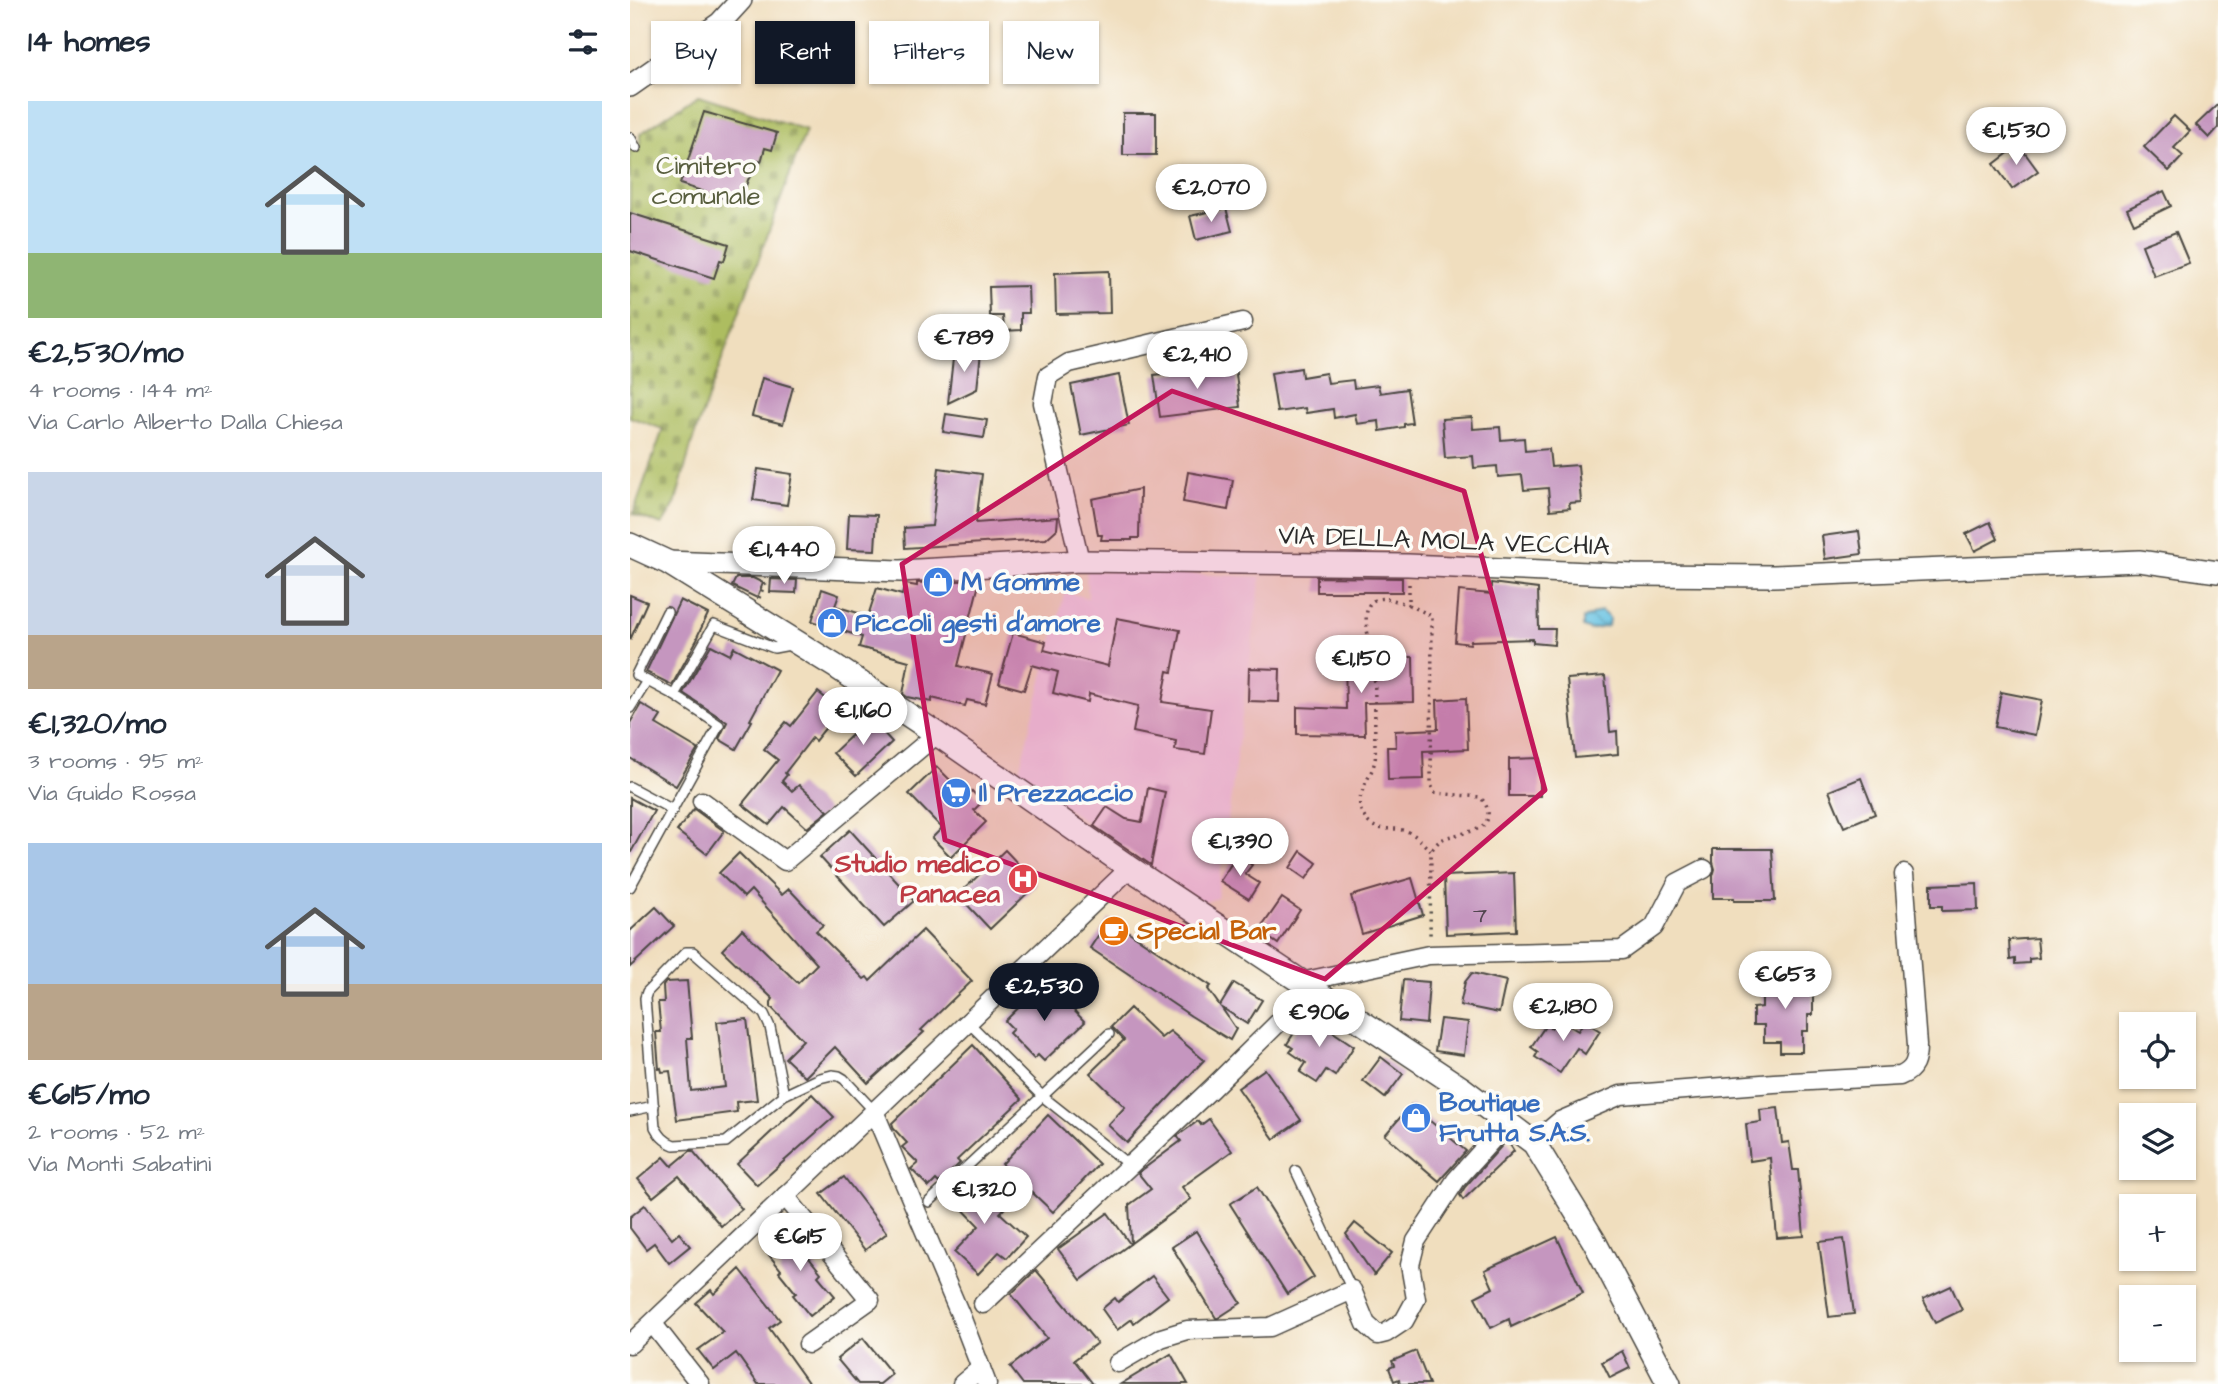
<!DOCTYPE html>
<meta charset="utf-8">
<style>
:root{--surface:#fff;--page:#f2f2f3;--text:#1f2937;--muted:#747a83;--accent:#111827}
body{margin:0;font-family:"Architects Daughter",sans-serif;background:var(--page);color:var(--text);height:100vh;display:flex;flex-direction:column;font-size:26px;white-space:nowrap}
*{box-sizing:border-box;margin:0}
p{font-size:23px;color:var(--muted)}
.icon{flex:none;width:38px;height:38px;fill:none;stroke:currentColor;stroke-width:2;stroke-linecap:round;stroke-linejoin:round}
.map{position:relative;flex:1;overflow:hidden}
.details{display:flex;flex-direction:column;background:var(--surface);width:630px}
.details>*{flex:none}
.top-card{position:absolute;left:21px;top:21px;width:665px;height:63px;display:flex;gap:14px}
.buttons{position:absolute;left:1489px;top:1012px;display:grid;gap:14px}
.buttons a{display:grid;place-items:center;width:77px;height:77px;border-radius:0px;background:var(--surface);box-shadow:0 2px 5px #0004;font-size:35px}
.price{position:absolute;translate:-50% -60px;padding:0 16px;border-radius:24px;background:#fff;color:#222;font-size:23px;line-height:46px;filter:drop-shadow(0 2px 4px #0008)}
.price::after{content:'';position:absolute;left:50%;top:42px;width:21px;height:16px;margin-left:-10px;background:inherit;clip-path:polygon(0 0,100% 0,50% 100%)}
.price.active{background:var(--accent);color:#fff}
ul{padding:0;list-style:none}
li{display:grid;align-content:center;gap:14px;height:371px;padding:0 28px}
li span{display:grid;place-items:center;height:217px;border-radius:0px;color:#555}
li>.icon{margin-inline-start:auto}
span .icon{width:126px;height:126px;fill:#fffc;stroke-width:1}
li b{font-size:30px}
h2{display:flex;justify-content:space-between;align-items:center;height:84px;padding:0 28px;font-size:30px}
.chip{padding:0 24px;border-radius:0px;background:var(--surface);box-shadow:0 2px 5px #0004;font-size:24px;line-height:63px}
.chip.active{background:var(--accent);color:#fff}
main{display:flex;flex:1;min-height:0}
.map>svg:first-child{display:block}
</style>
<main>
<section class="details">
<h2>14 homes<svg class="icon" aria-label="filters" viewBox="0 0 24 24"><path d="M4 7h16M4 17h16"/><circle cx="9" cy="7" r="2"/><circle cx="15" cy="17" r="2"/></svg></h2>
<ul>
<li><span style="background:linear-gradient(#bfe0f5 70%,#8fb573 0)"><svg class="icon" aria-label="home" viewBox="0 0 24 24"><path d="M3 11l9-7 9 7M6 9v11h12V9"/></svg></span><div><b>€2,530/mo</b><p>4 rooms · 144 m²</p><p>Via Carlo Alberto Dalla Chiesa</p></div></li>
<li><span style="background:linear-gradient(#c9d6e8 75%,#b9a48a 0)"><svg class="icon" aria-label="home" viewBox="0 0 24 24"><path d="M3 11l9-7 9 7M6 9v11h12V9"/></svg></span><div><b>€1,320/mo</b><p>3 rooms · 95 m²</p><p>Via Guido Rossa</p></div></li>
<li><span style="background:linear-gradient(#a9c7e8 65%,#b9a48a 0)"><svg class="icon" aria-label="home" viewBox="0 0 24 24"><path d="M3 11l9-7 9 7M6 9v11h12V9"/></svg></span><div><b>€615/mo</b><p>2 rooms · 52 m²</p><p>Via Monti Sabatini</p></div></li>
</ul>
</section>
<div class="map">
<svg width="1588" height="1384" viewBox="0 0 1588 1384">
<defs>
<pattern id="cemetery-stones" width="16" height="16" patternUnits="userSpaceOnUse" patternTransform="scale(1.75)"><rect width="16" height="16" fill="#adbd60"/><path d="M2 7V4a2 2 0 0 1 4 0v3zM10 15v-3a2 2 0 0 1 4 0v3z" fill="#8d9a4f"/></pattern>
<pattern id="water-waves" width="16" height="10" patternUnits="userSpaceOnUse" patternTransform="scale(1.75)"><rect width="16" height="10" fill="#64c1e2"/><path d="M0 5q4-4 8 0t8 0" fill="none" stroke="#539db7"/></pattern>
</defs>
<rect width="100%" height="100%" fill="#fdfcf7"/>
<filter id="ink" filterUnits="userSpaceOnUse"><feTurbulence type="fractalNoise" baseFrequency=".0143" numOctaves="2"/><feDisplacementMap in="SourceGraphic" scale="14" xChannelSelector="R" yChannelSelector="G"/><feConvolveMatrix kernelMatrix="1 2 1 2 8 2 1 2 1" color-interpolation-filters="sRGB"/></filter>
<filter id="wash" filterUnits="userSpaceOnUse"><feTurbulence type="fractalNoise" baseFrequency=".00686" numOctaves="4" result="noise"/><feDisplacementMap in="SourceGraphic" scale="28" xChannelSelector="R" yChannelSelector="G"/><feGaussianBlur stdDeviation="1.57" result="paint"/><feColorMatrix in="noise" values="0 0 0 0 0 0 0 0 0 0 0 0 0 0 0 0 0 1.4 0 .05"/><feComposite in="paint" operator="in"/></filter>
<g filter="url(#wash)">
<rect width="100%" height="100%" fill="#f0debe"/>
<polygon fill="#f0d0e5" points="456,570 631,577 587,898 572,903 388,774 435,592 458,598"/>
<polygon fill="url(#cemetery-stones)" stroke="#6c7446" stroke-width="2" points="68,95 176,130 63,439 45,504 32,525 3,514 33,429 0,417 0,149 5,149 10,144 10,134"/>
<polygon fill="url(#water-waves)" stroke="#487686" stroke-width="2" points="971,611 979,618 978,626 960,630 953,627 953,619"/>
<g id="blocks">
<g fill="#c596bf">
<polygon points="1588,104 1588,128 1579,138 1566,125"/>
<polygon points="74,112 147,133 142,150 135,148 131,162 128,161 118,180 112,197 110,197 108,203 50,184"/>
<rect x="493" y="113" width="33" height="42"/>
<polygon points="1544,116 1560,131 1544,148 1553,156 1539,171 1514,147"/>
<polygon points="1389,145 1408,171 1382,189 1364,164"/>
<polygon points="1534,191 1541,206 1504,224 1497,209"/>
<polygon points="596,208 602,231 566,240 560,216"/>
<polygon points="0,213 99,244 94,261 90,260 84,278 0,251"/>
<polygon points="1546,232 1559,263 1524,276 1512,245"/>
<polygon points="479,271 480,313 426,314 425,273"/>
<polygon points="398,286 399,313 391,313 391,330 374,331 373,316 360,316 359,287"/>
<polygon points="324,350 351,352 347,389 318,403"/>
<polygon points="605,366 610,407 530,417 524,375"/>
<polygon points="671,368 672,377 696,373 698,383 723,380 724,388 748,385 750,393 777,389 782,423 774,424 774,427 750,431 749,421 727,424 725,414 704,418 703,409 676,413 675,408 647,412 641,373"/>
<polygon points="489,375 499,425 451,435 441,385"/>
<polygon points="132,378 163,387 153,424 122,416"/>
<polygon points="316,414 357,420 354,438 313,432"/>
<polygon points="842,417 843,429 870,427 871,440 894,438 895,451 919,449 921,467 948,465 951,502 939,503 940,508 920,510 918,488 894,490 892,475 868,477 867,466 844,468 843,456 815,458 812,419"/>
<polygon points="309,468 352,474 346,523 428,517 427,529 416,539 275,548 274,528 302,526"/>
<polygon points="128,469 162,474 157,505 123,500"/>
<polygon points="558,472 603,480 598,510 553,502"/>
<polygon points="510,489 509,538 502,538 502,540 471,540 472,535 468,535 462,499"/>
<polygon points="219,514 247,515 245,550 217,549"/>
<polygon points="1360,522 1368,539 1345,551 1336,534"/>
<polygon points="1229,531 1232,554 1195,559 1192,536"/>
<polygon points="687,577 772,578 772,592 687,592"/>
<polygon points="106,578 123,578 133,583 127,598 102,586"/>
<polygon points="141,579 167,580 166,593 140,592"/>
<polygon points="350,580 328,666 363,674 355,704 337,700 335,706 302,698 302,702 277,697 273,694 279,661 229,647 232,637 182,621 192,589 209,595 205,606 238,616 247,588 272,595 275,584 287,586 287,583"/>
<polygon points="861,583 908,589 909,629 925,629 924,645 903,643 903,639 841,641 840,644 825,642 829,591 861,594"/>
<polygon points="0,595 17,602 0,640"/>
<polygon points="50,600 78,614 67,637 68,638 42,685 16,672"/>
<polygon points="487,618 550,630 542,672 538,671 532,702 581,709 575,754 545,750 546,741 503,732 508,706 459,694 458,702 423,693 428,672 402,665 394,690 369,683 383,633 416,642 414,650 478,666"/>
<polygon points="81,645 100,655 104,647 147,670 120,720 122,721 106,749 89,739 97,722 53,693"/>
<polygon points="733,652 733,657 783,657 784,702 734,703 735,735 667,734 667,707 716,709 715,653"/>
<polygon points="619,668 650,669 649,702 618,701"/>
<polygon points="975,676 980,732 987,731 988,754 945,758 937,679"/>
<polygon points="188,692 210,710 185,741 182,738 155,773 157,775 152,781 162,791 169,785 198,811 177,828 154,807 139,825 112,804 148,760 134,749 156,722 161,726"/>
<polygon points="1371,692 1412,700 1405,735 1365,727"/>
<polygon points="836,698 838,749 793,751 794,779 758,780 757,747 766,747 765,731 808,729 807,700"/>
<polygon points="11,704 31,716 26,724 68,749 46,786 0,758 0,723"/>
<polygon points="240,718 262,742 226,776 203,753"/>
<polygon points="910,758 910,796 879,796 879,759"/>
<polygon points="307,767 336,796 342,791 352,802 344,810 356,822 321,857 302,838 312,828 279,794"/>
<polygon points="1231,778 1245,814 1214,827 1199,791"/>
<polygon points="518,788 535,792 521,865 464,826 477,807 496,819 512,822"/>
<polygon points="0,798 24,811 0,854"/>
<polygon points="64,809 94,831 77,854 47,831"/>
<polygon points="220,830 284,901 254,927 190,857"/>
<polygon points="1083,849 1142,849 1145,901 1104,901 1104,898 1083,898 1083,876 1085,869 1083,862"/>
<polygon points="375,850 407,884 360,929 328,895"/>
<polygon points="671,851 687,863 676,879 660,868"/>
<polygon points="109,853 152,895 159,889 193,925 186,931 234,979 237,977 240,981 293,930 342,981 291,1030 294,1032 238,1083 205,1047 175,1077 155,1058 173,1040 141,1007 141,1002 143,999 92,950 112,929 168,983 187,964 121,890 114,897 89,873"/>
<polygon points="607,855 622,865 615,874 629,883 619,899 590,881"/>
<polygon points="884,873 886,931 816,934 814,876"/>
<polygon points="782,878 793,915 732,934 721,896"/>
<polygon points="1347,883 1348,910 1312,911 1312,906 1301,906 1301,885"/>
<polygon points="652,898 670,910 648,944 629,931"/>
<polygon points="26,907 44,926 0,967 0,931"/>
<polygon points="479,919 581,986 578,989 590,1006 604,983 632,1000 617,1024 591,1007 606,1029 600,1040 561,1016 460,948"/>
<polygon points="1407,938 1409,958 1399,959 1399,963 1385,964 1385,959 1380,960 1379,940"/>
<polygon points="842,973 876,981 869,1013 830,1005 835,982"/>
<polygon points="1132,974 1155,974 1156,982 1183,981 1183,1015 1178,1015 1178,1031 1172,1031 1172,1052 1150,1052 1150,1042 1134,1042 1134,1025 1123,1025 1123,1008 1132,1007"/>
<polygon points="773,980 799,982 796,1024 769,1021"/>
<polygon points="57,981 62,1038 57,1038 61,1091 95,1087 87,1022 117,1019 127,1100 106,1102 107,1112 47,1120 40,1071 32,1072 31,1068 29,1069 26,1032 31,1032 28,1002 34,1002 33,986 36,982"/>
<polygon points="416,981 455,1022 414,1061 408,1055 404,1059 379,1033 383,1029 375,1021"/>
<polygon points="500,1008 531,1038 540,1031 574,1060 497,1143 478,1125 495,1107 460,1073 494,1040 481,1027"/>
<polygon points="676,1014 724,1046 705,1076 696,1070 687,1083 670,1072 676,1063 660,1052 663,1048 657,1044"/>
<polygon points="810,1019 838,1022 834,1055 805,1051"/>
<polygon points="928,1019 948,1031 954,1021 970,1031 955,1054 947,1048 930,1073 905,1057 908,1052 901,1047 916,1025 921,1028"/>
<polygon points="343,1045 392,1099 327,1160 330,1163 309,1183 306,1180 299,1187 281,1169 288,1163 272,1147 277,1143 264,1129 262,1123"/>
<polygon points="751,1057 773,1074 755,1098 733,1081"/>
<polygon points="635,1069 671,1120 644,1139 608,1088"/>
<polygon points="182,1094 204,1117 127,1185 107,1164"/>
<polygon points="781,1105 836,1151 809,1181 755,1135"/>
<polygon points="1148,1108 1152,1143 1159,1142 1163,1170 1168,1170 1174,1236 1147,1238 1140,1158 1120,1161 1116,1124 1131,1122 1130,1110"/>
<polygon points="418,1115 469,1164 423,1212 372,1164"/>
<polygon points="579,1119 602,1151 552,1187 561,1199 501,1243 499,1205 521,1189 508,1173 551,1141 547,1136 550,1134 568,1121 571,1125"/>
<polygon points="877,1140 884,1151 833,1200 830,1195 835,1187"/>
<polygon points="60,1151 63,1151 112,1209 91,1226 49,1176 23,1197 8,1179 34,1157 42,1166"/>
<polygon points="340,1173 374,1209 370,1213 396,1237 377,1258 369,1252 348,1274 324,1252 349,1226 318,1194"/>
<polygon points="214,1177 257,1233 235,1250 191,1194"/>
<polygon points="627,1187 684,1277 657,1294 600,1204"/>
<polygon points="15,1205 42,1239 49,1233 60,1246 39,1263 24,1243 16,1249 0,1228 0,1217"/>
<polygon points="478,1213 500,1244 451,1280 428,1249"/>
<polygon points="725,1223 762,1253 744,1275 716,1234"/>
<polygon points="159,1229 178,1252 175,1253 191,1273 188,1276 205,1296 180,1316 163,1295 166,1293 149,1272 151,1270 135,1250"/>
<polygon points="566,1231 611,1303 588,1318 586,1318 542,1247"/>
<polygon points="927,1237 953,1293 881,1327 879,1319 861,1328 845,1297 863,1288 855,1270"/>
<polygon points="1214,1239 1224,1314 1199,1317 1189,1242"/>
<polygon points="110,1269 150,1320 139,1328 179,1384 128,1384 106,1353 84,1370 68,1350 93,1332 66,1303 81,1290 84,1294"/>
<polygon points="406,1270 467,1343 444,1360 463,1384 393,1384 380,1367 417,1338 381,1294"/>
<polygon points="522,1276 538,1297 504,1323 502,1319 487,1330 472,1309 485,1298 488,1302"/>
<polygon points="1321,1286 1332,1310 1305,1323 1293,1299"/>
<polygon points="233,1338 262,1374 250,1384 228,1384 207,1359"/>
<polygon points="786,1351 799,1384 770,1384 769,1379 764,1381 759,1368 764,1366 762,1361"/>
<polygon points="992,1351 1000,1368 980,1378 972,1362"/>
<polygon points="541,1354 558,1384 491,1384"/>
</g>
</g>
</g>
<g filter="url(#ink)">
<use href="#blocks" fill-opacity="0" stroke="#494641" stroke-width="2"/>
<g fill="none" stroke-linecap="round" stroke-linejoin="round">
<g stroke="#494641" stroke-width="12">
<g id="service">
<polyline points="0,137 6,148"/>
<polyline points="44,695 84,625 144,648 160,645"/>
<polyline points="0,708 17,681"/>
<polyline points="0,787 43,810"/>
<polyline points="0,887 89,725 44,695 6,675 37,612"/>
<polyline points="338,1022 412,1096 499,1165"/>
<path d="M154,1095L140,1027L134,1014L63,952H56L17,992L15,998L25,1127C30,1136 34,1141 44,1145L96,1142L154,1095L190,1078L202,1075L209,1076L214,1079L244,1111"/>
<polyline points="0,1111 24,1106"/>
<polyline points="666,1171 722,1290"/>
<polyline points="299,1202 479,1034"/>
</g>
</g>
<g stroke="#494641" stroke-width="21">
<g id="minor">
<polyline points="450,561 413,403 418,376 439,363 613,322"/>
<polyline points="72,801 155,861 307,734"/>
<polyline points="671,982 799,955 992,950 1024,927 1047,883 1074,869"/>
<polyline points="244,1111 332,1319 357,1384"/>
<path d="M904,1143L930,1121L991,1095L1144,1083L1270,1076C1285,1070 1287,1060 1287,1045L1274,874"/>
<polyline points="155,1196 240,1300 178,1344"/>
<polyline points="353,1304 581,1089 649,1022 680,988"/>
<polyline points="23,1324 70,1384"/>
<polyline points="0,1344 500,868"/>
<polyline points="488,1363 531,1338 557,1330 640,1327 722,1290 736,1324 748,1335 756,1333 774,1321 786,1299 780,1265 786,1241 826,1180 877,1123"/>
<polyline points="332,1384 351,1368"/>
</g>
</g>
<g stroke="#494641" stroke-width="24">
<g id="tertiary">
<polyline points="0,86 90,23 111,0"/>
<polyline points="37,562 270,571 450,561 778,565 1004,575 1144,576 1509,561 1588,572"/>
</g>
</g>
<g stroke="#494641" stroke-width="26">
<polyline id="secondary" points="0,545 37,562 205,666 307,734 500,868 831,1088 904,1143 964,1241 1039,1384"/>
</g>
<g stroke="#494641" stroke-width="3.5" stroke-dasharray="2 5" stroke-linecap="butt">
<path d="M779,584V605C769,602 747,592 739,605C733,617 738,636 741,647C747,678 744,713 745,744C745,749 746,755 745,760C742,778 722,796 733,815C745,836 759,825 776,831C786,834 793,844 801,851L800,939"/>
<polyline points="129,598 135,583"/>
<path d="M779,605L802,616L801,785L805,793L850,797C854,801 857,806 858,812C861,834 826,832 813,839C808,841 804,847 801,851"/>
</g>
<use href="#service" stroke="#fff" stroke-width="9"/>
<use href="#minor" stroke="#fff" stroke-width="18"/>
<use href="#tertiary" stroke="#fff" stroke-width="21"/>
<use href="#secondary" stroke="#fff" stroke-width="23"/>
</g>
</g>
<path fill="#c2185b" fill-opacity="0.2" stroke="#c2185b" stroke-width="5" stroke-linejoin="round" d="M542,391L834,491L915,790L695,979L315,840L272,564Z"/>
<defs>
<g id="shop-disc" transform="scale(1.575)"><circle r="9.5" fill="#3f7fe0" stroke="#fdfcf7"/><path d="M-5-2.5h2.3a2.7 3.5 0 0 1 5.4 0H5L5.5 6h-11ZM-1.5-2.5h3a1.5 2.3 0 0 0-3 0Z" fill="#fff"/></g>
<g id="supermarket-disc" transform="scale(1.575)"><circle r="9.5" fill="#3f7fe0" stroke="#fdfcf7"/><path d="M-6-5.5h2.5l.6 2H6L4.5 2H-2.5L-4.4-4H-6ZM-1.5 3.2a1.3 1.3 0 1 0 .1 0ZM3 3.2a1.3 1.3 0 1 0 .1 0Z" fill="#fff"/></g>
<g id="hospital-disc" transform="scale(1.575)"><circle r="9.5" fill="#e0444e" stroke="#fdfcf7"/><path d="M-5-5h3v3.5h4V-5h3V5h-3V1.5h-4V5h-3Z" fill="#fff"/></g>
<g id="cafe-disc" transform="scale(1.575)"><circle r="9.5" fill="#e8710a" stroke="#fdfcf7"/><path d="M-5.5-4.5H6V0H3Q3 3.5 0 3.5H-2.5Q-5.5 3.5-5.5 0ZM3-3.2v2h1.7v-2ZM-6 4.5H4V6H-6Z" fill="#fff"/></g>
</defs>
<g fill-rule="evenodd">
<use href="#shop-disc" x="308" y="582"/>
<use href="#shop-disc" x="202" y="623"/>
<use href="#supermarket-disc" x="326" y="793"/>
<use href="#hospital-disc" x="393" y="879"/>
<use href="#cafe-disc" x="484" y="931"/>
<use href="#shop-disc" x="786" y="1118"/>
</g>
<g text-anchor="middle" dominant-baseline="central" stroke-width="7" stroke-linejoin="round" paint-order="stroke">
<g font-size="23" fill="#524650">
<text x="850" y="915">7</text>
</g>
<g font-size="26" fill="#585e3e" stroke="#fdfcf7">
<text x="76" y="166">Cimitero<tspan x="76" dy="30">comunale</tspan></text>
</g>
<g font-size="26" fill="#2b2b2b" stroke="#fdfcf7">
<text transform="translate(814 541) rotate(2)">VIA DELLA MOLA VECCHIA</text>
</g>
<g font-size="26" font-weight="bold" fill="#366cbe" stroke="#fdfcf7" text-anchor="start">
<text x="331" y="582">M Gomme</text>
<text x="225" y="623">Piccoli gesti d'amore</text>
<text x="349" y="793">Il Prezzaccio</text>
<text x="809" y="1103">Boutique<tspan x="809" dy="30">Frutta S.A.S.</tspan></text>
</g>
<g font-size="26" font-weight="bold" fill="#be3a42" stroke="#fdfcf7" text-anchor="end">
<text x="370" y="864">Studio medico<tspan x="370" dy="30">Panacea</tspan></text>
</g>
<g font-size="26" font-weight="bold" fill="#c56008" stroke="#fdfcf7" text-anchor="start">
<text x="507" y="931">Special Bar</text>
</g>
</g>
</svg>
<div class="buttons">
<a><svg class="icon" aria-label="locate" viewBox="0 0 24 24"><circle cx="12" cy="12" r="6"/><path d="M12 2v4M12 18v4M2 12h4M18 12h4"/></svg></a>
<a><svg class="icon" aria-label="layers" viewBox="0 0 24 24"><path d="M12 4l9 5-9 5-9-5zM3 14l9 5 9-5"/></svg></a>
<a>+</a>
<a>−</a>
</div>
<b class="price" style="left:1386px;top:167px">€1,530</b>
<b class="price" style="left:581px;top:224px">€2,070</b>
<b class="price" style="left:334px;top:374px">€789</b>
<b class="price" style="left:567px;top:391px">€2,410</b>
<b class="price" style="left:154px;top:586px">€1,440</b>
<b class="price" style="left:731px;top:695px">€1,150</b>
<b class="price" style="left:233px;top:747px">€1,160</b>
<b class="price" style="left:610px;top:878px">€1,390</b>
<b class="price" style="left:1155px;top:1011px">€653</b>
<b class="price active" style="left:414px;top:1023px">€2,530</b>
<b class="price" style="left:933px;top:1043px">€2,180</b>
<b class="price" style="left:689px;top:1049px">€906</b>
<b class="price" style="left:354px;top:1226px">€1,320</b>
<b class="price" style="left:170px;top:1273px">€615</b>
<div class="top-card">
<a class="chip">Buy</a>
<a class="chip active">Rent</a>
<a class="chip">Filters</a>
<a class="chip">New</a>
</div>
</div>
</main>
